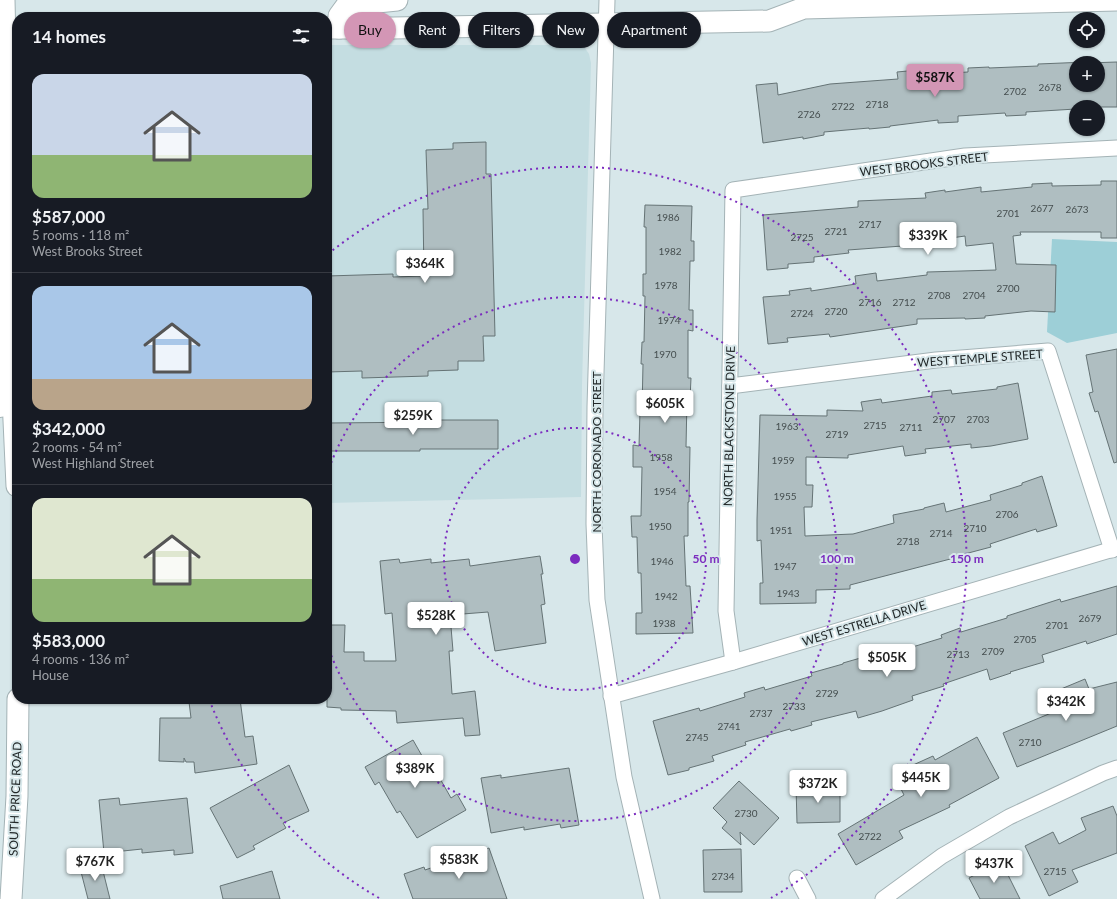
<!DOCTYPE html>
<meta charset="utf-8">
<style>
:root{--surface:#171b24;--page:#20242c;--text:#f1f3f6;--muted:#9ea1a6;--line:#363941;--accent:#d396b5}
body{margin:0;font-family:Lato,sans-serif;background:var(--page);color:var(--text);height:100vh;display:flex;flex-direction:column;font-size:15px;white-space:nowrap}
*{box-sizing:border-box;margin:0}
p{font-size:13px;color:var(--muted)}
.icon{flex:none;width:22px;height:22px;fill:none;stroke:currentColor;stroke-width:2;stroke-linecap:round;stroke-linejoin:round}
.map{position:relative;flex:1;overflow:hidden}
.sheet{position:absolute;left:12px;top:12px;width:320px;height:692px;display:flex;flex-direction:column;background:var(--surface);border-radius:16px;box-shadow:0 1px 3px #0004}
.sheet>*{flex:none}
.banner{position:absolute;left:344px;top:12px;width:380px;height:36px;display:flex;gap:8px}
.fabs{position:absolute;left:1069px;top:12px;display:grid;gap:8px}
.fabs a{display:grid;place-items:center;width:36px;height:36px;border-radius:50%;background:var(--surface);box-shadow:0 1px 3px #0004;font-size:20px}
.price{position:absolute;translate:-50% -34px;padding:0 9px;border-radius:4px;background:#fff;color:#222;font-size:13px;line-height:26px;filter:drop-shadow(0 1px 2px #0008)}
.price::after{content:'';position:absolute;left:50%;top:24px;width:12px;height:9px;margin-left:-6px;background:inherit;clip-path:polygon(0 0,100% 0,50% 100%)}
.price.current{background:var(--accent);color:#111}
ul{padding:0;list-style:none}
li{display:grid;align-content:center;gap:8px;height:212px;padding:0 20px}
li+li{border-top:1px solid var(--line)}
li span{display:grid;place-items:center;height:124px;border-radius:12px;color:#555}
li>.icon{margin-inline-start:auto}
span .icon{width:72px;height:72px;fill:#fffc;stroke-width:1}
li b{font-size:17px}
h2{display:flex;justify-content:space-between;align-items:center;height:48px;padding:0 20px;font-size:17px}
.tag{padding:0 14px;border-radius:18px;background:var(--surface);box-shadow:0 1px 3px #0004;font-size:14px;line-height:36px}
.tag.current{background:var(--accent);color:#111}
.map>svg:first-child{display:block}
</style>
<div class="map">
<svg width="1117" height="899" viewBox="0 0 1117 899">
<rect width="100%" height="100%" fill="#d7e7ea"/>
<polygon fill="#c4dde1" points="327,45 579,45 585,48 589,54 591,63 582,385 581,497 327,503"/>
<polygon fill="#9dcfd7" points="1052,239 1117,242 1117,333 1067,343 1047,332"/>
<g fill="#afbec1" stroke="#657375" fill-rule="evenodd">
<path d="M1087,62V63L1117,62V107H1076V109L1026,112V115L1006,116L1005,113L958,116V122L938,123V120L890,126V127L869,129V128L824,132V135L803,139V137L763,143L756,85L777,83L778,95L830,84L898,79L897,72L918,70L919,75L968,72V68L989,67V68L1038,66V64ZM1076,63H1098V85H1076Z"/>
<polygon points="486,142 486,174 491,174 495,336 483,336 484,361 458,361 458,370 428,371 428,376 362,378 362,371 327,372 327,276 393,274 393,277 424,276 423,209 428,209 426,150 453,149 453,143"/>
<polygon points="1101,181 1117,181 1117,238 1101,238 1101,232 1020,232 1021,235 1013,236 1016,264 1056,265 1055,312 1031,311 985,316 985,318 965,319 965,318 917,319 917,324 830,337 829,334 787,338 788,342 768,344 763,297 790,295 789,291 811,288 811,291 856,284 855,276 876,273 877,281 927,275 927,272 996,270 993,243 966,246 965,236 916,243 916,245 848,250 849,253 814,257 814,262 788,264 788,268 767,270 763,215 858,207 858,201 926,198 925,193 945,190 945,192 981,187 981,192 1032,187 1032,184 1052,183 1052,186 1101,185"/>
<polygon points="645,205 692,206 691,241 694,241 694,261 690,261 689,310 693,310 693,331 688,330 688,378 691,378 690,399 687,399 686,447 690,447 689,502 688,502 688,536 684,536 686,586 690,586 693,633 636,634 636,613 642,613 641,573 638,573 637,537 632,537 631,516 641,516 642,467 633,467 633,445 639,446 640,411 642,411 643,364 641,364 642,342 644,342 645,296 643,296 643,274 646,274 646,227 644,227"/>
<polygon points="1117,349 1117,462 1114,463 1098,411 1095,412 1089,393 1093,392 1086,355"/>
<polygon points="1018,383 1028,439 991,446 971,448 971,444 925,449 926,453 905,456 903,446 848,455 848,458 806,457 806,485 813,485 812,507 804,507 805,536 853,534 894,523 893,515 924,509 924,508 944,503 946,512 991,500 990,495 1022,485 1022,483 1042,476 1057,526 1037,532 1036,529 990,544 991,547 957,556 958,557 850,585 850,589 816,590 816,603 760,604 760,583 763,583 761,540 757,541 757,520 760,415 827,416 827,410 863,411 861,402 881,399 882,403 932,396 932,392 951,390 952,394 997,389 997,387"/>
<polygon points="440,420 498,420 498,449 420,449 420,451 327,451 327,423 440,422"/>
<polygon points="540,556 543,574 541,574 545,604 541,605 546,643 495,651 488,612 450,615 453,651 449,651 452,694 475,691 480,735 465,736 463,718 397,723 396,711 341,710 341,708 327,707 327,625 345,625 344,652 364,652 364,661 396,661 392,613 385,614 380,561 399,559 400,563 431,559 431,563 469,559 470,566"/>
<polygon points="1117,586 1117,634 1087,644 1086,641 1042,655 1044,662 1010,672 1011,673 990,680 987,669 943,684 944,686 912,696 913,700 882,711 858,718 856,711 811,722 812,725 791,731 790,729 745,742 746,745 712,756 714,761 689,768 689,770 668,775 653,721 699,708 700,711 745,697 744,693 764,687 765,690 812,676 811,673 843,664 843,663 864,657 864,658 894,647 896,652 942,638 941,635 960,628 961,632 1007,618 1007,616 1060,599 1061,602"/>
<polygon points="1085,679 1089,689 1117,682 1117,726 1017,767 1003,733 1056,711 1049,694"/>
<polygon points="213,699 240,699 245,737 253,736 257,764 195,773 194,762 186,762 184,758 184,762 159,761 160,718 191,718 189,702"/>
<polygon points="977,737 999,778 949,805 950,807 899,831 903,838 856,865 838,834 904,795 898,783 907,780 902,770 933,756 935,760"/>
<polygon points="413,740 430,770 434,768 451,798 457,794 466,810 417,838 400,811 397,813 379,782 375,785 365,767"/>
<polygon points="289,765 309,811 283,823 286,828 253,846 255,849 237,858 210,808"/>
<polygon points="569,768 579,825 561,828 560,824 524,830 524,827 491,833 481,778 501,775 501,778"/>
<polygon points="739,781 779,818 754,845 740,832 741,845 722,828 727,822 713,808"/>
<polygon points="840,785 840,822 797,823 796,786"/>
<polygon points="119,798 120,805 187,798 193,853 174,855 174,850 142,853 142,849 104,853 99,800"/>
<polygon points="1113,806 1117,816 1117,853 1072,870 1078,882 1049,896 1025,846 1053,832 1059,844 1086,830 1081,818"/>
<polygon points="489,848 507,899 413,899 404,874 424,867 425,870"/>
<polygon points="741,849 742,892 704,892 703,850"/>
<polygon points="1001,861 1020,899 980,899 969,878"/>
<polygon points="101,863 110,899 88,899 80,868"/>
<polygon points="272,871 280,899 223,899 220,886"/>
</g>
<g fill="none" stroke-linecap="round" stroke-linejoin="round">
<g stroke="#a4b3b6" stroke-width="17">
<g id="minor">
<polyline points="607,0 595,407 594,524 597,600 624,777 652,899"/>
<polyline points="730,386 936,360 1048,351 1112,550"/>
<polyline points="733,662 726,611 733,190 965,156 1117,148"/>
<polyline points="611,696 733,662 1117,548"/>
<polyline points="797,878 808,899"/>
<polyline points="883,899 942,856 1009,817 1103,773 1117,768"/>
</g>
</g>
<g stroke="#a4b3b6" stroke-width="23">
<g id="secondary">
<polyline points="4,0 9,212 10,333 17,486"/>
<polyline points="327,28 393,28 769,21 804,8 1117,0"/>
<polyline points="339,28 339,16 347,5 397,0"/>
<polyline points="11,899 17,796 18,699"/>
</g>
</g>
<g stroke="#a4b3b6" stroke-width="24">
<polyline id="motorway" points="0,406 10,333"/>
</g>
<use href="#minor" stroke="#fff" stroke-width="15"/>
<use href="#secondary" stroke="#fff" stroke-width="21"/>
<use href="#motorway" stroke="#fff" stroke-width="22"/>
</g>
<g fill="none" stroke="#7b2cbf" stroke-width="2" stroke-dasharray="2 4">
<circle cx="575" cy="559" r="131"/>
<path d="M327 474A262 262 0 1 1 327 644"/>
<path d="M379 898A392 392 0 0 1 209 699M328 254A392 392 0 1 1 771 898"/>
</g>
<g text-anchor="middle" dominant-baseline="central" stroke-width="4" stroke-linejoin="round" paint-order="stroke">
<g font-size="10" fill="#454e4f">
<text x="1050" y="87">2678</text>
<text x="1015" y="91">2702</text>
<text x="877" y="104">2718</text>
<text x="843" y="106">2722</text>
<text x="809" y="114">2726</text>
<text x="1042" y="208">2677</text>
<text x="1077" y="209">2673</text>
<text x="1008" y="213">2701</text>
<text x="668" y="217">1986</text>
<text x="870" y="224">2717</text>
<text x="836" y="231">2721</text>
<text x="802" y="237">2725</text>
<text x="670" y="251">1982</text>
<text x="666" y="285">1978</text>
<text x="1008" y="288">2700</text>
<text x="939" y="295">2708</text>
<text x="974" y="295">2704</text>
<text x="870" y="302">2716</text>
<text x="904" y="302">2712</text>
<text x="836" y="311">2720</text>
<text x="802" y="313">2724</text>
<text x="669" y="320">1974</text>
<text x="665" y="354">1970</text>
<text x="944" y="419">2707</text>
<text x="978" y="419">2703</text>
<text x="875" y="425">2715</text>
<text x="787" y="426">1963</text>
<text x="911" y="427">2711</text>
<text x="837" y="434">2719</text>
<text x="661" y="457">1958</text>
<text x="783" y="460">1959</text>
<text x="665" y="491">1954</text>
<text x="785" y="496">1955</text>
<text x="1007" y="514">2706</text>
<text x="660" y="526">1950</text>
<text x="975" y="528">2710</text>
<text x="781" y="530">1951</text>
<text x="941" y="533">2714</text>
<text x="908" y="541">2718</text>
<text x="662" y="561">1946</text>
<text x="785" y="566">1947</text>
<text x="788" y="593">1943</text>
<text x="666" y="596">1942</text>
<text x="1090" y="618">2679</text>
<text x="664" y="623">1938</text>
<text x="1057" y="625">2701</text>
<text x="1025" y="639">2705</text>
<text x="993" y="651">2709</text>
<text x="958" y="654">2713</text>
<text x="827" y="693">2729</text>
<text x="794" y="706">2733</text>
<text x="761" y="713">2737</text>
<text x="729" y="726">2741</text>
<text x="697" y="737">2745</text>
<text x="1030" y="742">2710</text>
<text x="746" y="813">2730</text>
<text x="870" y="836">2722</text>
<text x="1055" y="871">2715</text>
<text x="723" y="876">2734</text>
</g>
<g font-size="12" fill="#222829" stroke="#d7e7ea">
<text transform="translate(924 164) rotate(-7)">WEST BROOKS STREET</text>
<text transform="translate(980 358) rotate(-4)">WEST TEMPLE STREET</text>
<text transform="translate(729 426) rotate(-89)">NORTH BLACKSTONE DRIVE</text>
<text transform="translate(596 452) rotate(-90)">NORTH CORONADO STREET</text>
<text transform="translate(864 623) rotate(-17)">WEST ESTRELLA DRIVE</text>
<text transform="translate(15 799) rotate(-88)">SOUTH PRICE ROAD</text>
</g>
</g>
<circle cx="575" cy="559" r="6" fill="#7b2cbf" stroke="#d7e7ea" stroke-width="2"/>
<g font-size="12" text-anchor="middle" font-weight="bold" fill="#7b2cbf" stroke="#d7e7ea" stroke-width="4" stroke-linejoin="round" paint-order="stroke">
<text x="706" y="563">50 m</text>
<text x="837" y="563">100 m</text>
<text x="967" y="563">150 m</text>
</g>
</svg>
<div class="fabs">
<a><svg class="icon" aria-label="locate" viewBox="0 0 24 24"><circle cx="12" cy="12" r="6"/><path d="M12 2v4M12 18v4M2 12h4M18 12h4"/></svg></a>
<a>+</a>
<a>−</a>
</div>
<b class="price current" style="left:935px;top:98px">$587K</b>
<b class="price" style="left:928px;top:256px">$339K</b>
<b class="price" style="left:425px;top:284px">$364K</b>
<b class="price" style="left:665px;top:424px">$605K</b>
<b class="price" style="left:413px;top:436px">$259K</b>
<b class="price" style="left:436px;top:636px">$528K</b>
<b class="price" style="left:887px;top:678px">$505K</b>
<b class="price" style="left:1066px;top:722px">$342K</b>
<b class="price" style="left:415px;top:789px">$389K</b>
<b class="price" style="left:921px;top:798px">$445K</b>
<b class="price" style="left:818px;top:804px">$372K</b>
<b class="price" style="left:459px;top:880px">$583K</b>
<b class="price" style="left:95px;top:882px">$767K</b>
<b class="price" style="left:994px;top:884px">$437K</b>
<div class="banner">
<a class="tag current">Buy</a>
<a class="tag">Rent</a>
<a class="tag">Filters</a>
<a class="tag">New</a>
<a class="tag">Apartment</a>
</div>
<section class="sheet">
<h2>14 homes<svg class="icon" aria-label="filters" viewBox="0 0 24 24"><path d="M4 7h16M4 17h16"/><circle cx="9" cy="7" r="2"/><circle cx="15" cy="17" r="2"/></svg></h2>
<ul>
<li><span style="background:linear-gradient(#c9d6e8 65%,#8fb573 0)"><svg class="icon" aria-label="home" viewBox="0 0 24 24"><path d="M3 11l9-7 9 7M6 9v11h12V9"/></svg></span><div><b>$587,000</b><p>5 rooms · 118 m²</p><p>West Brooks Street</p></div></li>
<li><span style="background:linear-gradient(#a9c7e8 75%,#b9a48a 0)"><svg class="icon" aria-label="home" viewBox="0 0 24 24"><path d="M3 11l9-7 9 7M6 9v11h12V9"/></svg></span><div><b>$342,000</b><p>2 rooms · 54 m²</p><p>West Highland Street</p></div></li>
<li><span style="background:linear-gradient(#dfe7d0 65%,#8fb573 0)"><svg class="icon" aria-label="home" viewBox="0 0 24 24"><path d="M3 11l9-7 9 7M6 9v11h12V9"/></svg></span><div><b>$583,000</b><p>4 rooms · 136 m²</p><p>House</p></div></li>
</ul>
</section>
</div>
